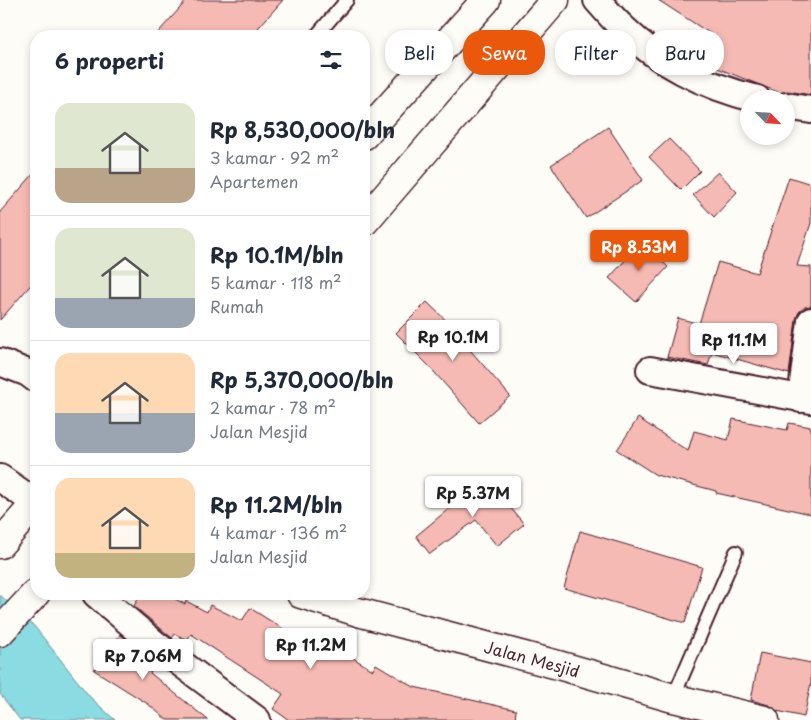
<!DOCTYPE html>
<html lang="id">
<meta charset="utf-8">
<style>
:root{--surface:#fff;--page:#f6f6f7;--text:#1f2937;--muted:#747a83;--line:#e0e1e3;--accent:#ea580c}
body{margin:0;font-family:"Playpen Sans",sans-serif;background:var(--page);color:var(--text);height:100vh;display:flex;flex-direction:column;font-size:19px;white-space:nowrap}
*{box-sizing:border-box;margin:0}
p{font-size:16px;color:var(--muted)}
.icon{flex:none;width:28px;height:28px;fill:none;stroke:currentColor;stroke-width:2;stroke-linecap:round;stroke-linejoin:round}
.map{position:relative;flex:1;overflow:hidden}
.side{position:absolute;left:30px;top:30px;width:340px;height:570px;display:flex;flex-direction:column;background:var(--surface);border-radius:20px;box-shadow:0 2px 8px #0003}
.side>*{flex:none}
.hud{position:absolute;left:385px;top:30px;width:350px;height:45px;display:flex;gap:10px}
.needle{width:32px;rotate:115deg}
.fabs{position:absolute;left:740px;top:90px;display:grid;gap:10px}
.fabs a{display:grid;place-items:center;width:55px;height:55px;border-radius:50%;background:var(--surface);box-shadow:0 2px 8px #0003;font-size:25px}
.price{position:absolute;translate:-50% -42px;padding:0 11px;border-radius:5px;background:#fff;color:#222;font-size:16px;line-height:32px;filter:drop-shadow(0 1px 2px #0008)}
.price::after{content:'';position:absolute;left:50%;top:30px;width:15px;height:11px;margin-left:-8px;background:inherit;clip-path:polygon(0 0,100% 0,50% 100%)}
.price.current{background:var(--accent);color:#fff}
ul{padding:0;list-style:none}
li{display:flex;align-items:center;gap:15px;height:125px;padding:0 25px}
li+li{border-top:1px solid var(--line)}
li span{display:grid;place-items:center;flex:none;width:140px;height:100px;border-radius:15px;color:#555}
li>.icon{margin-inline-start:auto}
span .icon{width:60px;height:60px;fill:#fffc;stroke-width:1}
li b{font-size:21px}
h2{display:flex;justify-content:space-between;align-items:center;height:60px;padding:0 25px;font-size:21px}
.tag{padding:0 18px;border-radius:20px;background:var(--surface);box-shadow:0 2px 8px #0003;font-size:18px;line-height:45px}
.tag.current{background:var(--accent);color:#fff}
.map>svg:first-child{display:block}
</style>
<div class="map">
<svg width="811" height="720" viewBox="0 0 811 720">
<rect width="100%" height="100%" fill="#fdfcf7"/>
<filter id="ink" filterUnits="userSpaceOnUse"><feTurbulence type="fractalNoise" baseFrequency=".02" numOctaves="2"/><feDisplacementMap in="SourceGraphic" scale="10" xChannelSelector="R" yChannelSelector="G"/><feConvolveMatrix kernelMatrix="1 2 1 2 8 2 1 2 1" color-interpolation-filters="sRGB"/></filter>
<g filter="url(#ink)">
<polygon fill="#8adbe2" stroke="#709099" points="0,595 34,626 90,697 115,720 20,720 0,694"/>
<g fill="#f5bab3" stroke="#4a1f2b">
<polygon points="187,0 283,0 251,36 155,36"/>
<polygon points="658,0 811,0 811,95 788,91 780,93 707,64 717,38"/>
<polygon points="608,127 643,180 586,218 551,165"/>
<polygon points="669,139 700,171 681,190 649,157"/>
<polygon points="36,171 36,279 0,320 0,212"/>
<polygon points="718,172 737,192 714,217 693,195"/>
<polygon points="789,177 811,184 811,223 797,266 811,267 811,306 805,307 799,312 796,319 789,374 712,352 708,365 667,357 678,318 699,324 718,262 757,273"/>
<polygon points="642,242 668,267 636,302 609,278"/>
<polygon points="427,302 460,334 458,336 510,396 479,423 428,365 396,333"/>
<polygon points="638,418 688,451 694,431 728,440 733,419 787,430 789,423 811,427 811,514 716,493 716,491 656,475 617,450"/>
<polygon points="486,478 524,524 497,546 476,520 430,554 416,536"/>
<polygon points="580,531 702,567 685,623 564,588"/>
<polygon points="137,594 165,594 185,604 186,601 207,612 210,605 242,621 250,608 315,649 321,639 373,670 376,664 414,687 516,710 515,720 289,720 273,709 283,694 191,634 187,640 175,634 172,638 134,606 138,599 135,597"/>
<polygon points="120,634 156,664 150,673 208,720 167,720 148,704 94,670 111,643 114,645"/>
<polygon points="760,653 811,663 811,683 804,717 777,711 769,705 751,700"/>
</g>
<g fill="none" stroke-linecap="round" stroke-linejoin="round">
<g stroke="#4a1f2b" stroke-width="16">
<g id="lane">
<polyline points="316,36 347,0"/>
<polyline points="673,698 736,552"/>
</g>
</g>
<g stroke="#4a1f2b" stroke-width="30">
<g id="street">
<path d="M597,0C605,9 614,20 623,28C660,64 708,87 757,99"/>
<polyline points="786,106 811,110"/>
<polyline points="0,362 28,373 36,379"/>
<polyline points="650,370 811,400"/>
<polyline points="801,399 811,321"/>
<polyline points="0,478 36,503"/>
<polyline points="96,594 155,644 257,720"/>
</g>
</g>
<g stroke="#4a1f2b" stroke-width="31">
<g id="secondary">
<path id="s1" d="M301,594L358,612L558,665L673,698L765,720"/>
</g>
</g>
<g stroke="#4a1f2b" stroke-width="31">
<g id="highway">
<polyline points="364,135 486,0"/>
<polyline points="364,222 555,0"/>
<polyline points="0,544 36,503"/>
<polyline points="0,632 36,593"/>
</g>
</g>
<use href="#lane" stroke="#fdfcf7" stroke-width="12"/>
<use href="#street" stroke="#fdfcf7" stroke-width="26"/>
<use href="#secondary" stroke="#fdfcf7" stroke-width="28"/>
<use href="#highway" stroke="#fdfcf7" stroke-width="28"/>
</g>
</g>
<g text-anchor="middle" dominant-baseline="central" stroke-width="5" stroke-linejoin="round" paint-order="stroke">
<g font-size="16" fill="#4a1f2b" stroke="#fdfcf7">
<text stroke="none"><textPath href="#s1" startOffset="240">Jalan Mesjid</textPath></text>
</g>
</g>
</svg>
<div class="fabs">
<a><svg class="needle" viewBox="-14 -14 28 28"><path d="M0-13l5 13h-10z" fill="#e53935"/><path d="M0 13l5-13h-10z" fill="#747a83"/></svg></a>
</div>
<b class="price current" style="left:639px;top:272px">Rp 8.53M</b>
<b class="price" style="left:453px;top:362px">Rp 10.1M</b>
<b class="price" style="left:734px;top:365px">Rp 11.1M</b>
<b class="price" style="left:473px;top:518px">Rp 5.37M</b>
<b class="price" style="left:311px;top:670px">Rp 11.2M</b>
<b class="price" style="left:143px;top:681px">Rp 7.06M</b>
<div class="hud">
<a class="tag">Beli</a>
<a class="tag current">Sewa</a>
<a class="tag">Filter</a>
<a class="tag">Baru</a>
</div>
<section class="side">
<h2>6 properti<svg class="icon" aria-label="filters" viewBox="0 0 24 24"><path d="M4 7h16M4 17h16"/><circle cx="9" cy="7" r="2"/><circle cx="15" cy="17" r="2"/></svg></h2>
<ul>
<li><span style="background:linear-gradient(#dfe7d0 65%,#b9a48a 0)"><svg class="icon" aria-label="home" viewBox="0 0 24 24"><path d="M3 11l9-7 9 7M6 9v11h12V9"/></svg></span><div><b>Rp 8,530,000/bln</b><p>3 kamar · 92 m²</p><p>Apartemen</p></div></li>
<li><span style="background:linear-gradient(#dfe7d0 70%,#9aa5b1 0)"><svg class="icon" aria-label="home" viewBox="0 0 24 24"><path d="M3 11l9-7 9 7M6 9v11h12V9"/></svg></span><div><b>Rp 10.1M/bln</b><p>5 kamar · 118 m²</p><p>Rumah</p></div></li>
<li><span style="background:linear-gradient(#ffd9b3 60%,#9aa5b1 0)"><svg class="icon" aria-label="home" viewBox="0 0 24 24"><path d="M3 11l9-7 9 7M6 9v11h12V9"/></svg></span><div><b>Rp 5,370,000/bln</b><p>2 kamar · 78 m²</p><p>Jalan Mesjid</p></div></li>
<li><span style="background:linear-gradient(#ffd9b3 75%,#c2b280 0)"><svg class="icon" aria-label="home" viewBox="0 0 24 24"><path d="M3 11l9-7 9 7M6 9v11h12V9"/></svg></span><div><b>Rp 11.2M/bln</b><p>4 kamar · 136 m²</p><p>Jalan Mesjid</p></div></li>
</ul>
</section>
</div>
